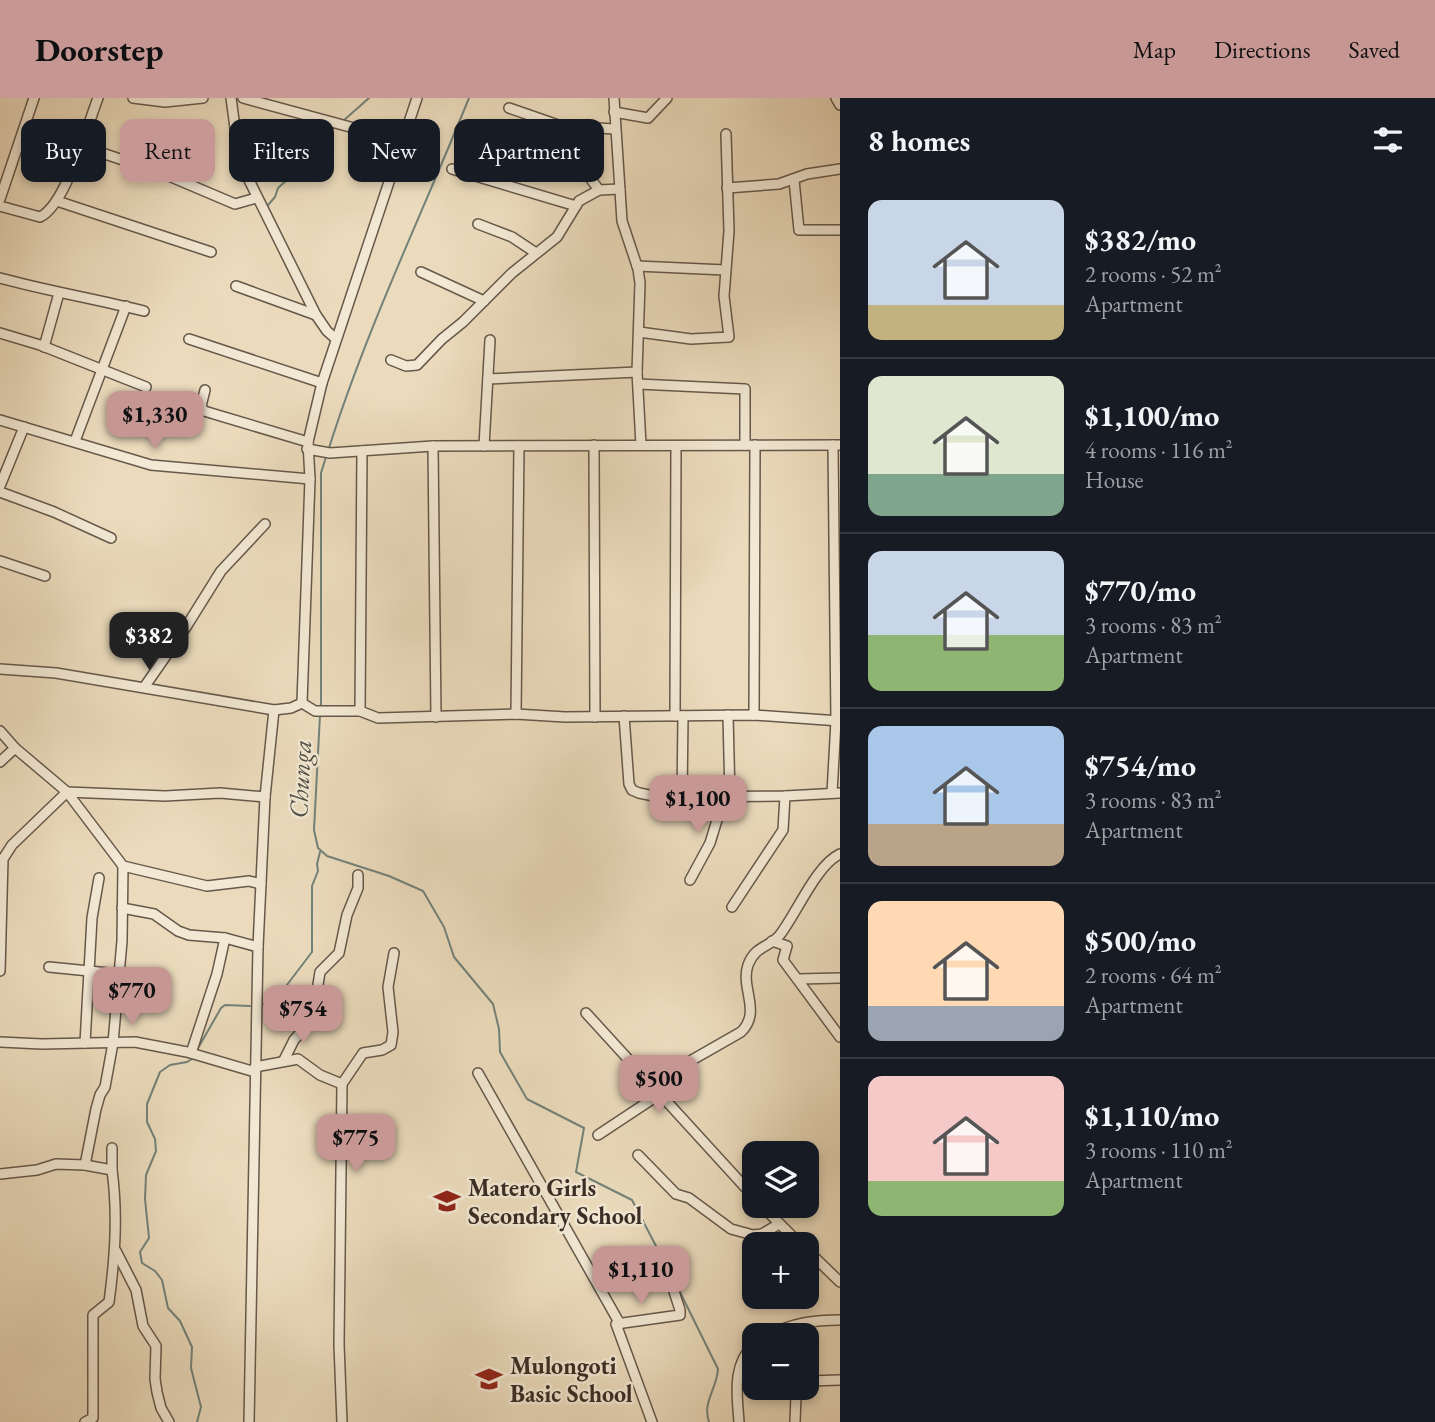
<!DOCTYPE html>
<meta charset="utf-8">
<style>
:root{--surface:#171b24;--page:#20242c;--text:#f1f3f6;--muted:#9ea1a6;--line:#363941;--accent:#c59692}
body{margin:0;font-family:"EB Garamond",serif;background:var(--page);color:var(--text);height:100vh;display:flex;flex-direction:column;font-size:26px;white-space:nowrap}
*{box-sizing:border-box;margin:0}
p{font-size:23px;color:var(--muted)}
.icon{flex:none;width:38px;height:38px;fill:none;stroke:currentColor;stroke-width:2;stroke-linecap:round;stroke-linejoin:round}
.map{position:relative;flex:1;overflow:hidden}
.panel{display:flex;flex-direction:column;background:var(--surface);width:595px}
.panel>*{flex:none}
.hud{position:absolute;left:21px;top:21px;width:665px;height:63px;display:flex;gap:14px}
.tools{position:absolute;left:742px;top:1043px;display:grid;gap:14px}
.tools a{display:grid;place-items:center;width:77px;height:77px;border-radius:14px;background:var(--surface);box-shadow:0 4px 10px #0003;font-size:35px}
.price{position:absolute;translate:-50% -60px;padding:0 16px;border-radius:14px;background:var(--accent);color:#111;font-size:23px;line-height:46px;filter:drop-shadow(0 2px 4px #0008)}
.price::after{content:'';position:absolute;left:50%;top:42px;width:21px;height:16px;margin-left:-10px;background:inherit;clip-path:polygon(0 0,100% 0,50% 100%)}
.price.selected{background:#222;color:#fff}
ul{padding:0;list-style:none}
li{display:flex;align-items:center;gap:21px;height:175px;padding:0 28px}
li+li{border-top:2px solid var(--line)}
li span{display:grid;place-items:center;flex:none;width:196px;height:140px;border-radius:14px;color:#555}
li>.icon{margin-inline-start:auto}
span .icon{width:84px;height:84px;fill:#fffc;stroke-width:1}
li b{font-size:30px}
h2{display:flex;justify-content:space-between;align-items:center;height:84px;padding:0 28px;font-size:30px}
.chip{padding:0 24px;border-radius:14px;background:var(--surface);box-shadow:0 4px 10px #0003;font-size:24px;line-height:63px}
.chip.selected{background:var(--accent);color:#111}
header{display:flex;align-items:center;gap:42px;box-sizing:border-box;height:98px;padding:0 35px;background:var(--accent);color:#111}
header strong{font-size:33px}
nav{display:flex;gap:38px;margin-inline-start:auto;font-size:24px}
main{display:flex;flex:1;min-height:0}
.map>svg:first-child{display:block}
</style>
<header>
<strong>Doorstep</strong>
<nav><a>Map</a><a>Directions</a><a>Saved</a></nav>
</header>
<main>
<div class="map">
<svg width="840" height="1324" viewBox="0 0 840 1324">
<rect width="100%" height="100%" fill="#ebdbbc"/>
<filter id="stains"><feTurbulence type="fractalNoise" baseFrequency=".00286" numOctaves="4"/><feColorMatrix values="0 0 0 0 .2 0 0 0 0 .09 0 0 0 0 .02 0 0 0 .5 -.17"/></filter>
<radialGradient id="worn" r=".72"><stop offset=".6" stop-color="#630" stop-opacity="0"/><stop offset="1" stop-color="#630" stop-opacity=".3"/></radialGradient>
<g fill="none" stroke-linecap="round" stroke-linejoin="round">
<g stroke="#72827a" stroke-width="2">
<polyline points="343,23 369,0"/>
<path d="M268,107L275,99L278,90C299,71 318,59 331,32"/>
<path d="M329,350C367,230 422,116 469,0"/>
<polyline points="321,608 321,375 326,359"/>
<polyline points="320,617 314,732 318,750 327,758 389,778 423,793 444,829 454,859 493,906 499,931 500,954 527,1001 584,1030 576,1074 632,1102 669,1173"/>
<polyline points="262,907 280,896 312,854 312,788 318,773 317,766 320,754"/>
<polyline points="197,952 221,910 225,907 250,908"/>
<polyline points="192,961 187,964 170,967 160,974 147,1006 147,1024 155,1041 156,1053 146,1077 145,1101 149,1140 140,1154 142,1165 155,1173 162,1182 168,1210 180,1223 192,1249 191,1270 201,1309 197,1324"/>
<path d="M675,1184L718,1271C717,1291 702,1304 709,1324"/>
</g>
<g stroke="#66584b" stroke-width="12">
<g id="minor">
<polyline points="133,0 165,4 203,0"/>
<polyline points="231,0 236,37 246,76 316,217 327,233 336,241"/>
<polyline points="243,0 402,43"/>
<polyline points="614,0 622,123 638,171 640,185 637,274"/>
<polyline points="836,0 840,7"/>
<polyline points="509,10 561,28 615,31"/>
<polyline points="614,14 648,20 667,0"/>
<polyline points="486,43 581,73 587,76 599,92"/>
<polyline points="81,48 162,75 235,106 256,100"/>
<polyline points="452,71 576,108"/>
<polyline points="794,82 799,132 840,132"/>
<polyline points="727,90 779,86 807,76 840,71"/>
<polyline points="0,101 34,0"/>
<polyline points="57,103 211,154"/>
<path d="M0,108L40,119C66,107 87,28 98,0"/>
<polyline points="478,126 512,139 536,155"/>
<polyline points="637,168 725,172"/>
<polyline points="421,174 484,203"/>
<path d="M0,180C48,193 96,201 144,213"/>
<polyline points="236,188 316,217"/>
<polyline points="639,234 691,241 729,239 724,198 729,133 726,36"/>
<polyline points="0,235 40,247 146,289"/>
<polyline points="189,241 322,285"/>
<polyline points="44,249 59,195"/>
<polyline points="391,262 406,268 417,267 442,241 463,224 512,175 557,139 579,103 599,92 620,91"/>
<polyline points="488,281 637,274 641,347"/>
<polyline points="638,286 745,291 745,347"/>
<polyline points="205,292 201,308 204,313 308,344"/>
<polyline points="0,322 151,367 310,381"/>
<polyline points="75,343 126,208"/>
<polyline points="594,347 595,619"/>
<polyline points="433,348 436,619"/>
<polyline points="484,348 490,242"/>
<polyline points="307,351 330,355 433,348 840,347"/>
<polyline points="0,388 24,329"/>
<polyline points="0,394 54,414 111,440"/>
<polyline points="0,463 45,478"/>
<polyline points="0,571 56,575 274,612 291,610 302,605"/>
<polyline points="145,588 186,529 221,473 265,426"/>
<polyline points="302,605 310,381 308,344 322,285 417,0"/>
<polyline points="302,605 315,613 360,613 378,620 516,616 565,619 754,617 840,623"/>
<polyline points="360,613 362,353"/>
<polyline points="516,616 519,348"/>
<polyline points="728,617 730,699"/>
<polyline points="754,617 755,347"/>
<polyline points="624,618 629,686 632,692 639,695 659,699 785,698 840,695"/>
<polyline points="675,618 676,348"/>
<polyline points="0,633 15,650 67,694 123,768 207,788 249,783 261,786"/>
<polyline points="0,664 15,650"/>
<polyline points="832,695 836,623 833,347"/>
<polyline points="682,699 683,618"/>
<polyline points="690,782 710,745 724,699"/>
<polyline points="732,809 783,732 785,698"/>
<polyline points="122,810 154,816 178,833 189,837 225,840 258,849"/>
<polyline points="772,843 787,848 783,862 840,939"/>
<polyline points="49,869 119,876"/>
<polyline points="0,873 3,761 12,747 67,694 165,698 220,695 265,699"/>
<polyline points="798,881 840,880"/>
<polyline points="586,915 754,1099"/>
<polyline points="0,944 42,946 135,944 187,954 255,974"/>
<polyline points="85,945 92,820 99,780"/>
<polyline points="191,955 217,876 225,840"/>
<polyline points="284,962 294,942 308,926 313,918 320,874 339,855 347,817 358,790 358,777"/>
<polyline points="255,969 298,961 320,977 342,986"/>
<polyline points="478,975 620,1226"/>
<path d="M650,986L741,934C762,914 740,890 748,867C755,848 768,850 779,838C796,817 816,767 840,756"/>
<polyline points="598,1037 660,996"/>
<polyline points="638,1057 676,1096 689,1100 731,1131 753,1137 762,1136 779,1126"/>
<polyline points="85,1067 96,1011 100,997 105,989 113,945 122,843 123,768"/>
<polyline points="112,1072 112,1050"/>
<path d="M0,1076L37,1072L56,1066L85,1067L112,1072C118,1117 115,1159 109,1204L93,1217V1320L85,1324"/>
<polyline points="762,1108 800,1146"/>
<polyline points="807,1152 840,1184"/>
<polyline points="116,1153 136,1192 143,1228 156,1248 155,1281 157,1294 161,1310 169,1324"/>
<path d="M770,1237C793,1225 814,1222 840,1222"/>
<polyline points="807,1286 809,1283 840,1282"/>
<polyline points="249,1324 258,849 265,699 274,612"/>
<polyline points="342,1324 339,1246 342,986 363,955 382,952 391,947 393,934 388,889 394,855"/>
<polyline points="652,1324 616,1226 680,1217 680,1212 668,1175"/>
<path d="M739,1324C737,1296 732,1267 754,1246"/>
<polyline points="795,1324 796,1298 803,1290"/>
</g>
</g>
<use href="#minor" stroke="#f2e8d3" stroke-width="9"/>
</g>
<defs>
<g id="school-bare" transform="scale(2.1)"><path d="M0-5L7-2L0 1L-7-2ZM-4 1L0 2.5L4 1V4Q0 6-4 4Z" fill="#8f2418" stroke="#f2e8d3" stroke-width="2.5" paint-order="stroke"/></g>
</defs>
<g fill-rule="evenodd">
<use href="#school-bare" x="447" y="1103"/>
<use href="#school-bare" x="489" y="1281"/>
</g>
<g text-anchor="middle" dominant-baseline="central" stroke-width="5" stroke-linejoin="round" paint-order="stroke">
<g font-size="24" font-weight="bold" fill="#392c25" stroke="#f2e8d3" text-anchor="start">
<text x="468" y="1089">Matero Girls<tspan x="468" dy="28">Secondary School</tspan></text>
<text x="510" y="1267">Mulongoti<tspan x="510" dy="28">Basic School</tspan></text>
</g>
<g font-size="26" font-style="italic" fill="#515048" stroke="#f2e8d3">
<text transform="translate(300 681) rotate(-87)">Chunga</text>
</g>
</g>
<rect width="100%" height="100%" filter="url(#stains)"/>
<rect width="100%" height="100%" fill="url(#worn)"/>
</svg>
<div class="tools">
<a><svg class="icon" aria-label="layers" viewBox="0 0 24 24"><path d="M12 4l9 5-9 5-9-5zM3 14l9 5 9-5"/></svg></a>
<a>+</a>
<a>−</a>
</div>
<b class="price" style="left:155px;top:353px">$1,330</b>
<b class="price selected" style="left:149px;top:574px">$382</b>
<b class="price" style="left:698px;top:737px">$1,100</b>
<b class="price" style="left:132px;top:929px">$770</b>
<b class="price" style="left:303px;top:947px">$754</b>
<b class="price" style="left:659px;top:1017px">$500</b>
<b class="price" style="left:356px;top:1076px">$775</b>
<b class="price" style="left:641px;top:1208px">$1,110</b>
<div class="hud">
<a class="chip">Buy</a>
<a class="chip selected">Rent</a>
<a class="chip">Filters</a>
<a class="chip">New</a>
<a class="chip">Apartment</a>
</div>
</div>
<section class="panel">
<h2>8 homes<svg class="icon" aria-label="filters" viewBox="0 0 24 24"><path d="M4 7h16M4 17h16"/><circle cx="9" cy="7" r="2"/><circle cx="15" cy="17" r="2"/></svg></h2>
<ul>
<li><span style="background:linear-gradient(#c9d6e8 75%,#c2b280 0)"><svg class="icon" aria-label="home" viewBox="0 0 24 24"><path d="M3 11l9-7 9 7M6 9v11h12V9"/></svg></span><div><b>$382/mo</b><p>2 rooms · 52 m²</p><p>Apartment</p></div></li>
<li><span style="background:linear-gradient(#dfe7d0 70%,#7fa58c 0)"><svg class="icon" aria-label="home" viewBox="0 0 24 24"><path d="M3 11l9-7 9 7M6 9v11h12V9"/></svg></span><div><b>$1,100/mo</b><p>4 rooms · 116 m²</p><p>House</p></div></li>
<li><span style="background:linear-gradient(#c9d6e8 60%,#8fb573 0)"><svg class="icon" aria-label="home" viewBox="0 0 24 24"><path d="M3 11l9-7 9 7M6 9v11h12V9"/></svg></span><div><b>$770/mo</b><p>3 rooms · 83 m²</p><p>Apartment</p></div></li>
<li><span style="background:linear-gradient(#a9c7e8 70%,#b9a48a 0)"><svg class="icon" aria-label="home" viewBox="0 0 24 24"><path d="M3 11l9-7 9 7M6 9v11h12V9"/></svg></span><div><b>$754/mo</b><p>3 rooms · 83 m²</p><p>Apartment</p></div></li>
<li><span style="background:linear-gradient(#ffd9b3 75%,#9aa5b1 0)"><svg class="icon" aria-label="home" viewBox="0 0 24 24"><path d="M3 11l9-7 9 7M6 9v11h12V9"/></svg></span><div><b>$500/mo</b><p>2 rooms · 64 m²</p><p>Apartment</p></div></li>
<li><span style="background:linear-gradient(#f6c9c9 75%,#8fb573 0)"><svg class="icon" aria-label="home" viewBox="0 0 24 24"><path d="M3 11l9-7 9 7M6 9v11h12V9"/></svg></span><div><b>$1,110/mo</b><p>3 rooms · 110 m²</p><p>Apartment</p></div></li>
</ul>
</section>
</main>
